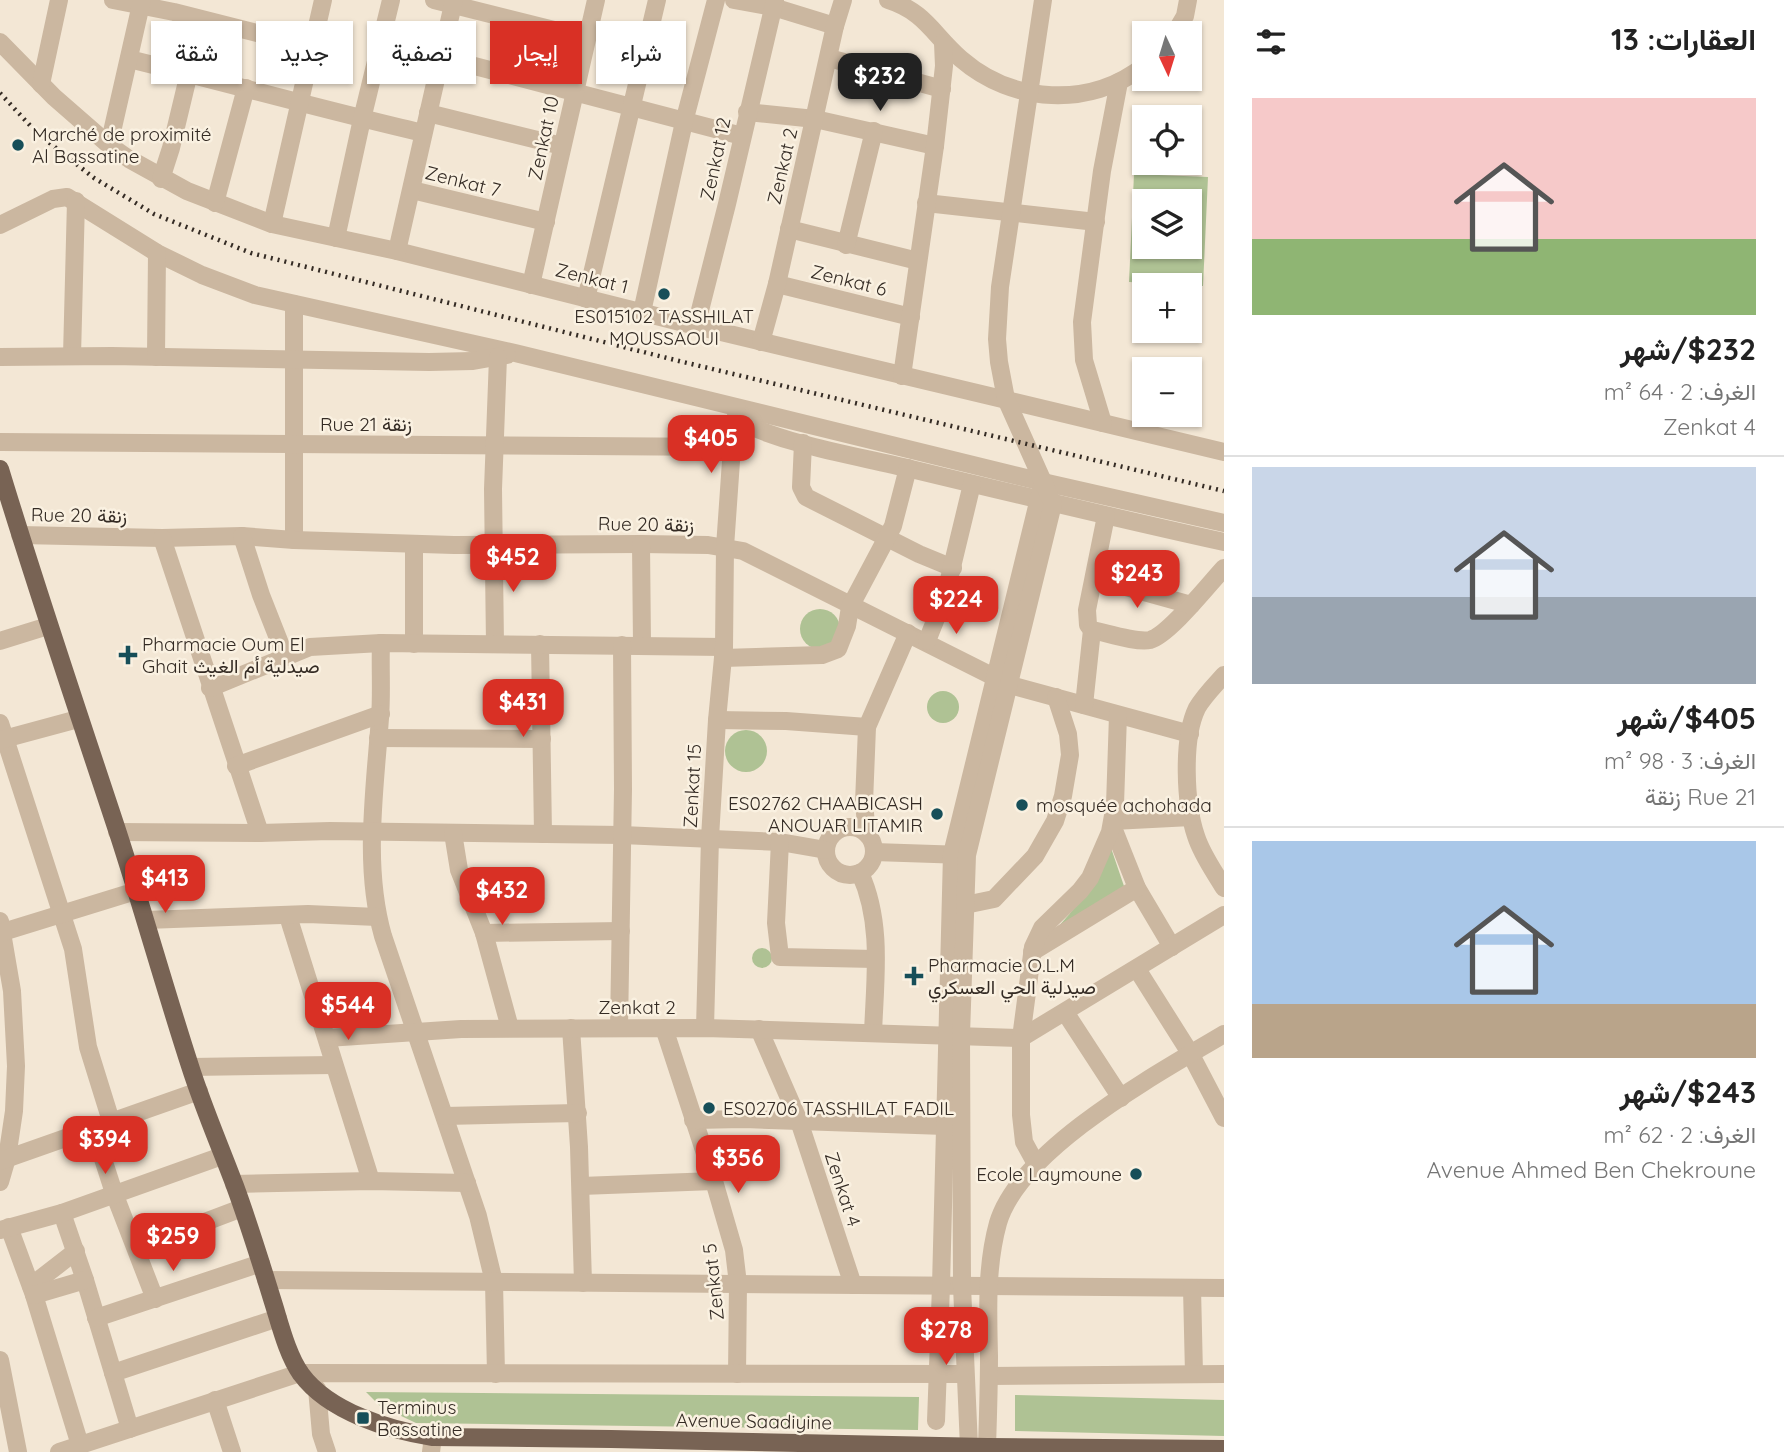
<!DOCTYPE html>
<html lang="ar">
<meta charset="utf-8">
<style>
:root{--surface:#fff;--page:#f2f2f2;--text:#222;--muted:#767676;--line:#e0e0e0;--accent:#d93025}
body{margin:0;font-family:Quicksand,Vazirmatn,sans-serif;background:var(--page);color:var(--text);direction:rtl;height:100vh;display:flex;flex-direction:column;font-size:26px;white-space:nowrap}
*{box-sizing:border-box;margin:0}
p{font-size:23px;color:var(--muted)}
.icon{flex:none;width:38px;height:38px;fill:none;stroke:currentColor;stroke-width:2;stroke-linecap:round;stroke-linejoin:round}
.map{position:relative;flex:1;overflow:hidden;direction:ltr}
.details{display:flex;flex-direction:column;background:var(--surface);width:560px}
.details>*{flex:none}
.top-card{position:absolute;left:21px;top:21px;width:665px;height:63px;direction:rtl;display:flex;gap:14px}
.needle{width:46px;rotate:176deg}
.buttons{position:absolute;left:1132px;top:21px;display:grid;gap:14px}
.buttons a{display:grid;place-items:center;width:70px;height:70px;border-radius:0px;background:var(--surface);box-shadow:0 2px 5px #0004;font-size:35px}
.price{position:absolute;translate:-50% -60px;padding:0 16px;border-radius:14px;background:var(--accent);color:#fff;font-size:23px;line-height:46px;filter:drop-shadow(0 2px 4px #0008)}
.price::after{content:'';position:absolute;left:50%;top:42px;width:21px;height:16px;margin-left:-10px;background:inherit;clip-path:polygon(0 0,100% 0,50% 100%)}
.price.selected{background:#222;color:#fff}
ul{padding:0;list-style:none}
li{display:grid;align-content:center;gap:14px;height:371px;padding:0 28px}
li+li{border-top:2px solid var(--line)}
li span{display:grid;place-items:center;height:217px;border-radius:0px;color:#555}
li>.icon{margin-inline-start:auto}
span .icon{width:126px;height:126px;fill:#fffc;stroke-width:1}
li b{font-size:30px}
h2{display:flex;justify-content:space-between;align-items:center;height:84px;padding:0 28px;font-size:30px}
.tag{padding:0 24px;border-radius:0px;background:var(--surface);box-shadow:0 2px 5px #0004;font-size:24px;line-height:63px}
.tag.selected{background:var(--accent);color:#fff}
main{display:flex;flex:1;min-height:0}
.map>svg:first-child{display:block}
</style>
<main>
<section class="details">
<h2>العقارات: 13<svg class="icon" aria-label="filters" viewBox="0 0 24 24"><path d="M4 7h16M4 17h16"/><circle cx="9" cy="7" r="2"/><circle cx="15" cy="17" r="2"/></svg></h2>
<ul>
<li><span style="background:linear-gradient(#f6c9c9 65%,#8fb573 0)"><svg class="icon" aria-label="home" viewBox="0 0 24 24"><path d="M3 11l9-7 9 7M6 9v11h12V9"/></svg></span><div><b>$232/شهر</b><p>الغرف: 2 · 64 m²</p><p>Zenkat 4</p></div></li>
<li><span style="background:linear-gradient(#c9d6e8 60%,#9aa5b1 0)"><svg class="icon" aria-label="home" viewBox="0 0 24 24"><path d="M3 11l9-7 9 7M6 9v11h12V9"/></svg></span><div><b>$405/شهر</b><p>الغرف: 3 · 98 m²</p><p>Rue 21 زنقة</p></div></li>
<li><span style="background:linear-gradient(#a9c7e8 75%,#b9a48a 0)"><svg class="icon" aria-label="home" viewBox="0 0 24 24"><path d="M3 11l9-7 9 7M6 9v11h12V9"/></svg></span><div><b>$243/شهر</b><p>الغرف: 2 · 62 m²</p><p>Avenue Ahmed Ben Chekroune</p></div></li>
</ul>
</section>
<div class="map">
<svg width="1224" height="1452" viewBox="0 0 1224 1452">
<rect width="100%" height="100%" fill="#f3e7d5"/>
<g fill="#afc294" fill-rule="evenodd">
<path d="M1134,174L1208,177L1203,286L1129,282ZM1144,201H1190V247H1144Z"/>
<circle cx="820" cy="629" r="20"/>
<circle cx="943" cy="707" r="16"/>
<circle cx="746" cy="751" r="21"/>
<path d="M1110,845L1125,889L1056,929C1082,902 1095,879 1110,845Z"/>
<circle cx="762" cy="958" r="10"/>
<polygon points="366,1392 919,1397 918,1430 416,1423 380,1406"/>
<polygon points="1015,1395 1224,1400 1224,1436 1015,1431"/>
</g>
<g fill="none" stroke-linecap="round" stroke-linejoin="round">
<g stroke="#cbb7a0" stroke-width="18">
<polyline points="113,0 174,12 312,47"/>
<polyline points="434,0 586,38"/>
<polyline points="734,0 773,7 835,26"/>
<path d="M888,0C926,12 933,35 961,59C1013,104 1090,108 1144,66"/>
<polyline points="1175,33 1185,16 1188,0"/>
<polyline points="0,42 54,97 109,145 129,159 187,191 272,224 397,251 696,326 1224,452"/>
<polyline points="440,57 742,136"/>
<polyline points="829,58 942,89"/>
<path d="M129,59C227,83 324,110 423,133"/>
<polyline points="41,84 59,0"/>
<polyline points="747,112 815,119 935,146"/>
<polyline points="428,113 562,146"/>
<polyline points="109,145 142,0"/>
<polyline points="161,179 171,148 189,73"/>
<polyline points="412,190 546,222"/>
<polyline points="215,203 246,88"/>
<polyline points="926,203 1096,222"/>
<polyline points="272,224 323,0"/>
<polyline points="0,225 53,199 67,197 157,253 202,275 255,295 515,353 1043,482 1224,523"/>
<polyline points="789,229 918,261"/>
<polyline points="336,238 362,119 391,0"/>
<polyline points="846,245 874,131"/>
<polyline points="397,251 454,0"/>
<polyline points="777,284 911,317"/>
<polyline points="531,285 596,0"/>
<polyline points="586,299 657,0"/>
<polyline points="294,304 294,540"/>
<polyline points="642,312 684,122 716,0"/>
<polyline points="696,326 727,204 775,0"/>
<polyline points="761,342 777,284 835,26 843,0"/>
<polyline points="72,356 76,201"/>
<polyline points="0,357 112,356 429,362 473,361 507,355"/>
<polyline points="156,357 157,253"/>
<polyline points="902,376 935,146 944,66 943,43"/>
<path d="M736,420C790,446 853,455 911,469C1015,494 1119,519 1224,542"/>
<polyline points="1103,423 1084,360 1082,322 1102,171 1119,82"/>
<polyline points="0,442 732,447"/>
<polyline points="803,443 801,487 806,497 919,554 953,568"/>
<path d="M1106,516L1087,610L1088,625L1092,630C1107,633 1137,643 1150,640C1169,635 1209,584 1224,568"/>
<polyline points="20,535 162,538 242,536 294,540 454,545 641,544 708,545 743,551 1010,685 1190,734"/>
<polyline points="242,536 261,595 285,656"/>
<polyline points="162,538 260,833"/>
<polyline points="641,544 642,645"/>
<polyline points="1094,578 1191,605"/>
<polyline points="0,641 48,626"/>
<polyline points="927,641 945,596 972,484"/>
<path d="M381,643C380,668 382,693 380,718C375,789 363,866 383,936L478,1216L494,1282L496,1374"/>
<polyline points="414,644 414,544"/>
<polyline points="495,644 493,489 498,357"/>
<polyline points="540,644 543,834"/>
<polyline points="723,658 822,655 838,649 847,626 850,607 893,526 908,468"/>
<path d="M1224,675C1215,685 1204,696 1197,708C1182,739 1185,804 1196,836C1202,855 1214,871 1224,888"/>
<polyline points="210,688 310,647 381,643 724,647"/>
<polyline points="1084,705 1092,630"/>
<polyline points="717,720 786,721 867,727"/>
<polyline points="0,723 73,949 88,1047 111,1121"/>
<polyline points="378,738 542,739"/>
<polyline points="0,740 78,719"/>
<polyline points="236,766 381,714"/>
<polyline points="1113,821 1191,817"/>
<polyline points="1112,825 1137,888 1172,947"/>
<circle cx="850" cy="851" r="24"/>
<polyline points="117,832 260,833 330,831 622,835 780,842 826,850"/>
<polyline points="453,833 459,870 484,933 510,1028"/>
<polyline points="867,834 864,803 867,727 908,633"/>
<polyline points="780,842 776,923 780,957 875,959"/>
<polyline points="874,852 964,855"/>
<path d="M860,873C883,923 875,979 873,1033"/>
<polyline points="965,905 994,899 1035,856 1055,821 1063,796 1070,755 1068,734 1056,697"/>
<polyline points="288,916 371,1181"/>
<polyline points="146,920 308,914 377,917"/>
<polyline points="0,921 12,991 16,1066 14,1111 7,1158 0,1182"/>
<polyline points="0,933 136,891"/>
<polyline points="484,933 621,931"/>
<polyline points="1032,952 1137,888"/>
<polyline points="1137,969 1190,1053 1224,1118"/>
<polyline points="1065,1012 1121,1098"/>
<polyline points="571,1028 579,1147 583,1283"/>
<polyline points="619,1028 623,789 622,645"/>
<polyline points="664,1028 714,1181 734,1250 738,1284 737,1374"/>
<polyline points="705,1028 710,838 717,720 724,647 725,547 732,447 737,408"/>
<polyline points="759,1029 799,1121 853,1285"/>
<polyline points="327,1038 461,1029 705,1028 1021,1038 1224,915"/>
<polyline points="191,1067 334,1065"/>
<polyline points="445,1116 578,1113"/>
<polyline points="693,1120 744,1119 945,1126"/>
<polyline points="93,1128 114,1193 155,1299"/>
<polyline points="0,1161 199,1091"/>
<polyline points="1036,1164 1024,1142 1021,1115 1021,1038 1033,947 1042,928 1080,891 1090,878 1110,832 1115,805 1118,715"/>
<polyline points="234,1184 371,1181 467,1183"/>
<polyline points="581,1186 714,1181"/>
<polyline points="62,1213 85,1280 130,1429"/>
<polyline points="9,1227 34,1295 80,1445"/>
<polyline points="0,1230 62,1213 222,1156"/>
<polyline points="136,1248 242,1208"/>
<polyline points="266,1280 1224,1288"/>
<polyline points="31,1286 76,1251"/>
<polyline points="1192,1288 1194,1374"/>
<polyline points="34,1295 85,1280"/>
<polyline points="96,1318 261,1263"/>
<polyline points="0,1360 18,1452"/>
<polyline points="113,1373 278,1318"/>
<polyline points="989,1376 1224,1374"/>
<polyline points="317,1389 321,1434 327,1452"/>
<polyline points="215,1400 232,1452"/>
<polyline points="936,1421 941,1286 952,854 1043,482"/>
<polyline points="969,1447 962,1286 961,1035 967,855 1053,504 1006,399 999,362 997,339 1000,287 1043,0"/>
<path d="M987,1447C988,1417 989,1387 989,1356C988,1312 986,1266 998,1223C1020,1148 1159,1073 1224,1034"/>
<polyline points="59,1452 300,1373 965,1374"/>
<polyline points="431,1452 433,1437"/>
</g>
<path stroke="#786354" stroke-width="18" d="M0,469C37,591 78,712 118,833C143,910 165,989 190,1066C203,1107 220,1146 235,1186C249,1224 261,1263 273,1302C280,1324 287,1354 301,1374C329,1412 389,1430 433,1437L611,1439L987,1447L1224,1449"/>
<polyline stroke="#342b24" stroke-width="4.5" stroke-dasharray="2 5" stroke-linecap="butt" points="0,93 37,133 94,178 154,214 251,253 683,362 1224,491"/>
</g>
<g fill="#174f59" stroke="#faf1e1" stroke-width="2.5">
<circle cx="18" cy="145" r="7"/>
<circle cx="664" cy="294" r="7"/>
<path d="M124.5 644.5h7v7h7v7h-7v7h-7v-7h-7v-7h7z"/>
<circle cx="1022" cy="805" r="7"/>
<circle cx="937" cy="814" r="7"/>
<path d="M910.5 965.5h7v7h7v7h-7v7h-7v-7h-7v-7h7z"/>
<circle cx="709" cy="1108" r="7"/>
<circle cx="1136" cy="1174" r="7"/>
<rect x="356" y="1411" width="14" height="14" rx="3.5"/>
</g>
<g text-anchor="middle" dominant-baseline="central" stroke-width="5" stroke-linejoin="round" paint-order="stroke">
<g font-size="19" fill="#342b24" stroke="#faf1e1" text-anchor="start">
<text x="32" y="134">Marché de proximité<tspan x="32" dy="22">Al Bassatine</tspan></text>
<text x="664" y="316" text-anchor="middle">ES015102 TASSHILAT<tspan x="664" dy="22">MOUSSAOUI</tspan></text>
<text x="142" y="644">Pharmacie Oum El<tspan x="142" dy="22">Ghait صيدلية أم الغيث</tspan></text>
<text x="923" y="803" text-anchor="end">ES02762 CHAABICASH<tspan x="923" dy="22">ANOUAR LITAMIR</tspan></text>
<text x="1036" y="805">mosquée achohada</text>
<text x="928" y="965">Pharmacie O.L.M<tspan x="928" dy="22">صيدلية الحي العسكري</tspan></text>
<text x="723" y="1108">ES02706 TASSHILAT FADIL</text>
<text x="1122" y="1174" text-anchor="end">Ecole Laymoune</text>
<text x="377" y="1407">Terminus<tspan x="377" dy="22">Bassatine</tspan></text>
</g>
<g font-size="19" fill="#342b24" stroke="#faf1e1">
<text transform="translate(543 138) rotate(-78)">Zenkat 10</text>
<text transform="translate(715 159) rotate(-78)">Zenkat 12</text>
<text transform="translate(782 166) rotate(-77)">Zenkat 2</text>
<text transform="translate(463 181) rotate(14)">Zenkat 7</text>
<text transform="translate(592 278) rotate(14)">Zenkat 1</text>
<text transform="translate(849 280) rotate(14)">Zenkat 6</text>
<text x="366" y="424">Rue 21 زنقة</text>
<text transform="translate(79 515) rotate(1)">Rue 20 زنقة</text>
<text transform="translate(646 524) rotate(1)">Rue 20 زنقة</text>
<text transform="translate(692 786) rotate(-87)">Zenkat 15</text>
<text x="637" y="1007">Zenkat 2</text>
<text transform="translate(843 1189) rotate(72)">Zenkat 4</text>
<text transform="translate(713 1282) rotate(-96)">Zenkat 5</text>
<text transform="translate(754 1421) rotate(1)">Avenue Saadiyine</text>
</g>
</g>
</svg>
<div class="buttons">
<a><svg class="needle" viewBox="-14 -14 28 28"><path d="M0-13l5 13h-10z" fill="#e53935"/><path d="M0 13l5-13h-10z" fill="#767676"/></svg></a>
<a><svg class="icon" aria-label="locate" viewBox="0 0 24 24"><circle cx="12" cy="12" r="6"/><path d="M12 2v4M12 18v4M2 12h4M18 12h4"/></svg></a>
<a><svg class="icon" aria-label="layers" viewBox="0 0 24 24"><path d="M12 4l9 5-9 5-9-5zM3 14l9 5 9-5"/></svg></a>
<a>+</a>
<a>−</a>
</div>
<b class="price selected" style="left:880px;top:113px">$232</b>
<b class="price" style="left:711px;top:475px">$405</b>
<b class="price" style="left:513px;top:594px">$452</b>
<b class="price" style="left:1137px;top:610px">$243</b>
<b class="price" style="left:956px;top:636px">$224</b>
<b class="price" style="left:523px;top:739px">$431</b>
<b class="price" style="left:165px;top:915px">$413</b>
<b class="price" style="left:502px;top:927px">$432</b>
<b class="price" style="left:348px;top:1042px">$544</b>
<b class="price" style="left:105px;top:1176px">$394</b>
<b class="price" style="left:738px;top:1195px">$356</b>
<b class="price" style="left:173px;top:1273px">$259</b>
<b class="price" style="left:946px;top:1367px">$278</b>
<div class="top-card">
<a class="tag">شراء</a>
<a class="tag selected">إيجار</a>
<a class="tag">تصفية</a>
<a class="tag">جديد</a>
<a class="tag">شقة</a>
</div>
</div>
</main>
